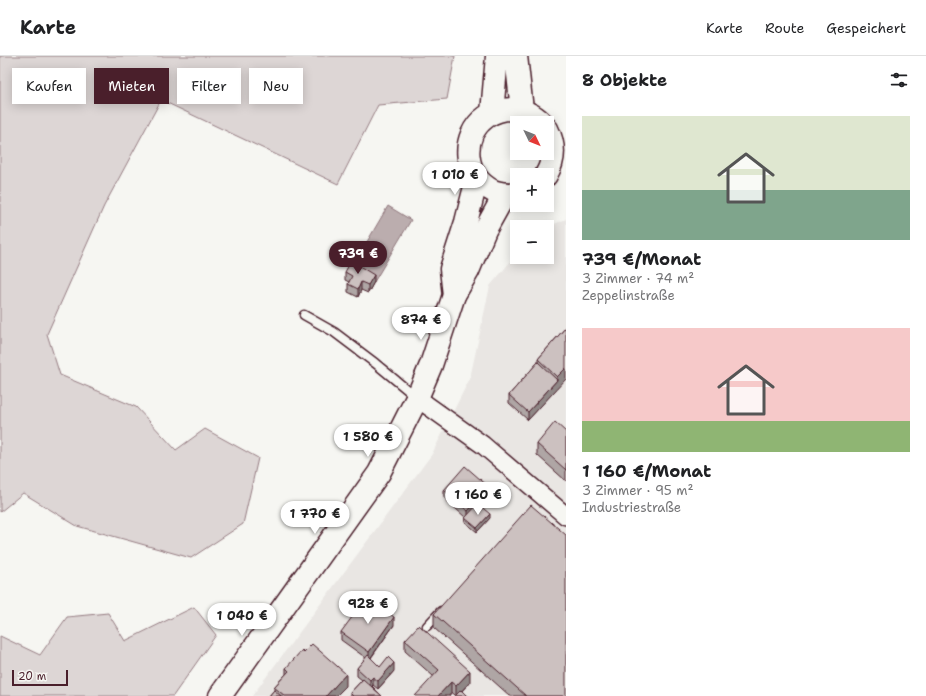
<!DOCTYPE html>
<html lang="de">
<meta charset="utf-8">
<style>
:root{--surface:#fff;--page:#f2f2f2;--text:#202124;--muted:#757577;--line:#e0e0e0;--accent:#4a1f2b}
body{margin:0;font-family:"Shantell Sans",sans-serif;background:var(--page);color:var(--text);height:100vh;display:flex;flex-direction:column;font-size:15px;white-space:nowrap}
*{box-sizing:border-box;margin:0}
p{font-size:13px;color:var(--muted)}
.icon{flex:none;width:22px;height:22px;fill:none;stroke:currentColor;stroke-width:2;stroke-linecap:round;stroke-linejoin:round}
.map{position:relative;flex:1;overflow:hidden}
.sheet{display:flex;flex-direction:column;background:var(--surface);width:360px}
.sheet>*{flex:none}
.hud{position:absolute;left:12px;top:12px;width:380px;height:36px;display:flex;gap:8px}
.needle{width:26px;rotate:133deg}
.controls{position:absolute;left:510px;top:60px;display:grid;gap:8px}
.controls a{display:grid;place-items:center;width:44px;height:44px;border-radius:0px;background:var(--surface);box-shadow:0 2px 10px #0003;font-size:20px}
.scale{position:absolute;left:12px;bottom:10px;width:56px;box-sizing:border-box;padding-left:4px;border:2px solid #4a1f2b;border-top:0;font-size:11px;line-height:14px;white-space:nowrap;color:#4a1f2b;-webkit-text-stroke:3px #f6f6f2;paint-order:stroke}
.price{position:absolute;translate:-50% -34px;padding:0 9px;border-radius:14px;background:#fff;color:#222;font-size:13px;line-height:26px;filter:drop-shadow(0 1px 2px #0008)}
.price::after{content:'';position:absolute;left:50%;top:24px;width:12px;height:9px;margin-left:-6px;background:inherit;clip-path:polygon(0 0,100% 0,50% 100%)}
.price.current{background:var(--accent);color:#fff}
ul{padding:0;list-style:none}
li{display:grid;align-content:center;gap:8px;height:212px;padding:0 16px}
li span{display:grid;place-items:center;height:124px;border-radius:0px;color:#555}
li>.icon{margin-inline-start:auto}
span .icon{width:72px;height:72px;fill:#fffc;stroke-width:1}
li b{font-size:17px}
h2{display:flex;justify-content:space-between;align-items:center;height:48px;padding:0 16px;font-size:17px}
.pill{padding:0 14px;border-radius:0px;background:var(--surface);box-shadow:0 2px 10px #0003;font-size:14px;line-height:36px}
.pill.current{background:var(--accent);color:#fff}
header{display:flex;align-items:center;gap:24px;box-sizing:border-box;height:56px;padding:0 20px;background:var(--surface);border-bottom:1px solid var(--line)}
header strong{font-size:19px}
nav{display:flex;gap:22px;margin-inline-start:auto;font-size:14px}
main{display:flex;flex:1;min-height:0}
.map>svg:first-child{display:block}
</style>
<header>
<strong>Karte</strong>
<nav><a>Karte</a><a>Route</a><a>Gespeichert</a></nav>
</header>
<main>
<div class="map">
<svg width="566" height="640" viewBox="0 0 566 640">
<rect width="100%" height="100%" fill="#f6f6f2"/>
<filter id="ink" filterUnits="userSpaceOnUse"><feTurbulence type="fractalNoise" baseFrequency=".025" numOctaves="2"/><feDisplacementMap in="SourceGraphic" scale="8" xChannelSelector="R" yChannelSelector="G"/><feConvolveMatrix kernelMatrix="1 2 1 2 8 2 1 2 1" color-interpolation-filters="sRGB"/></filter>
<g filter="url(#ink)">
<polygon fill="#e9e6e3" points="566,163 566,640 252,640 432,398 470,322 490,230 517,198 517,201 547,201 547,171"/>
<g fill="#ddd6d5" stroke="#947a80">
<polygon points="0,0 455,0 447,43 378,49 338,128 161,44 104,150 47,278 60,319 136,351 176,394 205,373 258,402 243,468 191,502 77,470 23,437 0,456"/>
<polygon points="194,551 216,579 173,640 0,640 0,580 40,599 67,561 108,557 125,585"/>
</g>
<polygon fill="#bbadae" stroke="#8e747a" points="388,150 411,164 374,226 351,213"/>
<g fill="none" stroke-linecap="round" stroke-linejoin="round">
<g stroke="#4a1f2b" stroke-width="11">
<g id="lane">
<polyline points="304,259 334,276 375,307 416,341"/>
<polyline points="427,570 441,555"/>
</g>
</g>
<g stroke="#4a1f2b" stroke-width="20">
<polyline id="street" points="417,342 483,389 566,460"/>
</g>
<g stroke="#4a1f2b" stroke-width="25">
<g id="secondary">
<polyline points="516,0 522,54"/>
<polyline points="492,57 497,0"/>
<path d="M546,119C555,104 555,89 547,73"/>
<path d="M517,138C509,138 500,138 493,135C463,120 460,80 486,61C493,56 503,53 512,53C524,54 533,58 542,67"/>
<polyline points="454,239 451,213 466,166 477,123"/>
<polyline points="220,640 379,417 417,342 431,309 454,239 468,215 485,174 505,138"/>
</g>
</g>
<use href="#lane" stroke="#f6f6f2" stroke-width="8"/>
<use href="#street" stroke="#f6f6f2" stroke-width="17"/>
<use href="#secondary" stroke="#f6f6f2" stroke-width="22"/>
</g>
<g fill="#afa6a5" stroke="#4a1f2b">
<polygon points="345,216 374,226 368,237 361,234 358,241 348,236 348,228 349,226 345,224"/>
<polygon points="566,271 557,332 528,364 509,347 509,339 538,306 538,303"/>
<polygon points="566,376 566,425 537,399 537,388"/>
<polygon points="444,434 489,439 480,450 490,462 477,476 465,466 466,462 444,442"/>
<polygon points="434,558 566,640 510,640 434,572"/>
<polygon points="394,569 371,602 380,611 394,615 378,633 373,629 372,630 382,640 350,640 350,637 362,624 357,620 357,612 366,602 341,584 341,576"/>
<polygon points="405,584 470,626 462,635 467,640 455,640 433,620 405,595"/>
<polygon points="286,612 346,630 336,640 269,640 274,634 274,631 286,618"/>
</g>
<g fill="#8f8786" stroke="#4a1f2b">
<polygon points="374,219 374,226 368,237 368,229"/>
<polygon points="361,226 361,234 358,241 358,233"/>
<polygon points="566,312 566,323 528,364 528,356 557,324 557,321"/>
<polygon points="489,431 489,439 468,463 468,455"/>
<polygon points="490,458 490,462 477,476 477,472"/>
<polygon points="394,561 394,569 369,604 369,596"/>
<polygon points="394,607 394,615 378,633 378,625"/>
<polygon points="470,615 470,626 457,640 456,640 456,630"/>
<polygon points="346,618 346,630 336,640 326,640"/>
<polygon points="373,621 373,629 370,632 370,624"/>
<polygon points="451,626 451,637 449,640 438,640"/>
</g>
<g fill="#ccc1c0" stroke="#4a1f2b">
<polygon points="351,205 374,219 368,229 361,226 358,233 348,228 352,220 345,216"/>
<polygon points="566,271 566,312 557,321 538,303"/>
<polygon points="538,306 557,324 528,356 509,339"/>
<polygon points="555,366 566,376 566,414 537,388"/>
<polygon points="465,410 489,431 468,455 444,434"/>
<polygon points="478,448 490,458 477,472 465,462"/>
<polygon points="531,449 566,479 566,640 526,640 434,558"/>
<polygon points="367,541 394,561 369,596 341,576"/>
<polygon points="419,569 470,615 456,630 451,626 438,640 415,640 439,614 405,584"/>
<polygon points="312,588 346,618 326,640 285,640 274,631 289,615 286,612 302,594 304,596"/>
<polygon points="368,599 380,611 388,601 394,607 378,625 373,621 370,624 357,612"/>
<polygon points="363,623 382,640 353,640 350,637"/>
<polygon points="274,634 281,640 269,640"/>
<polygon points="461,634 467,640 455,640"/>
</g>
</g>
</svg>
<div class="controls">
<a><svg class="needle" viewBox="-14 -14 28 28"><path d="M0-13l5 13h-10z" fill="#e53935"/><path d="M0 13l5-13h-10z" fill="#757577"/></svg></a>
<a>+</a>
<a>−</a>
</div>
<div class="scale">20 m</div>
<b class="price" style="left:455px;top:140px">1 010 €</b>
<b class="price current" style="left:358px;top:219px">739 €</b>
<b class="price" style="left:421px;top:285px">874 €</b>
<b class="price" style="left:368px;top:402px">1 580 €</b>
<b class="price" style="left:478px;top:460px">1 160 €</b>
<b class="price" style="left:315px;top:479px">1 770 €</b>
<b class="price" style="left:368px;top:569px">928 €</b>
<b class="price" style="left:242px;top:581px">1 040 €</b>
<div class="hud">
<a class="pill">Kaufen</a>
<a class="pill current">Mieten</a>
<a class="pill">Filter</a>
<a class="pill">Neu</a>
</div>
</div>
<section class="sheet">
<h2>8 Objekte<svg class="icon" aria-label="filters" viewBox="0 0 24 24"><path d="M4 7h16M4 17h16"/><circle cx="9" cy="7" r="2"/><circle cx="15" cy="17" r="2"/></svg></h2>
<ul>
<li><span style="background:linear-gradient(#dfe7d0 60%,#7fa58c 0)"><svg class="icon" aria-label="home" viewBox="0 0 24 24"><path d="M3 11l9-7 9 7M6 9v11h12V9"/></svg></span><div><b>739 €/Monat</b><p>3 Zimmer · 74 m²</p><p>Zeppelinstraße</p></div></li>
<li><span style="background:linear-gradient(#f6c9c9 75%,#8fb573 0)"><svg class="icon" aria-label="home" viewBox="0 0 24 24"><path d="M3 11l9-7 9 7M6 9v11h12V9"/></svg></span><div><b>1 160 €/Monat</b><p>3 Zimmer · 95 m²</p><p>Industriestraße</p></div></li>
</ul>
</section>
</main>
